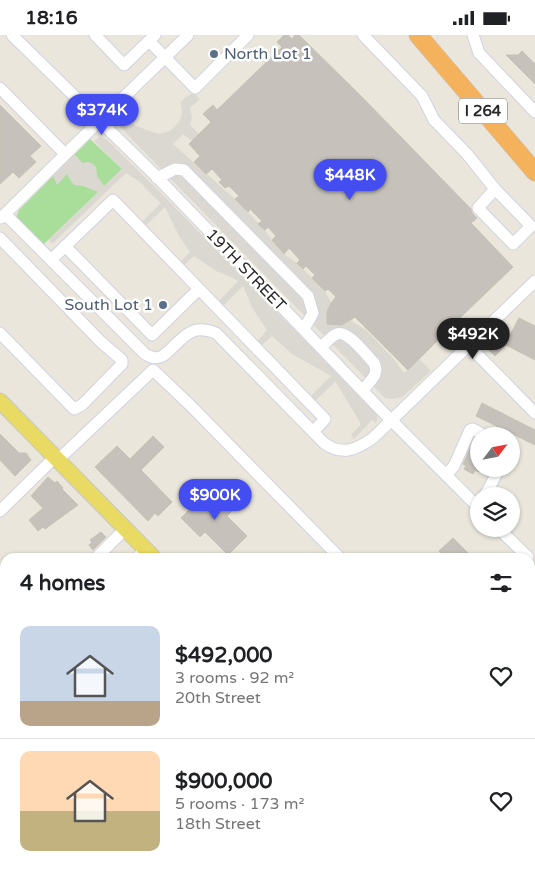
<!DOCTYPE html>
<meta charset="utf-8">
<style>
:root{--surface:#fff;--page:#f6f6f6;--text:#202124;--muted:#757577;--line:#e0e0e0;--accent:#444def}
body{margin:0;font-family:"Varela Round",sans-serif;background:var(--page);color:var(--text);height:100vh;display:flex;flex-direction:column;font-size:19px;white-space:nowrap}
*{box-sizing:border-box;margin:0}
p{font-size:16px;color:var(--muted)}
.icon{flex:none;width:28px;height:28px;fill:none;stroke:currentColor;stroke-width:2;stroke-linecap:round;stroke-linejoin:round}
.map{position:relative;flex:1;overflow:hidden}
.panel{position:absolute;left:0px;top:518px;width:535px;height:321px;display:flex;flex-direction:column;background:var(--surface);border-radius:15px 15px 0 0;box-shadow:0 1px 4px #0004}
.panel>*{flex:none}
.needle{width:32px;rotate:58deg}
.controls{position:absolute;left:470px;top:392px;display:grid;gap:10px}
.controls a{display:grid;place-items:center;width:50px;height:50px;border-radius:50%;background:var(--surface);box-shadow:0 1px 4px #0004;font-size:25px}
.price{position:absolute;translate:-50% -42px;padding:0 11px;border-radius:18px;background:var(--accent);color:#fff;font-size:16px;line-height:32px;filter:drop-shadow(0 1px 2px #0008)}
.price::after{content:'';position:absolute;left:50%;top:30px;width:15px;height:11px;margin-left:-8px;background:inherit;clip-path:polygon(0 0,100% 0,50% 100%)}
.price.active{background:#222;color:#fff}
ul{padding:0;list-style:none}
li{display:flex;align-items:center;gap:15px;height:125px;padding:0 20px}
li+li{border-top:1px solid var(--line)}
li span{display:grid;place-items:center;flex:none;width:140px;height:100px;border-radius:10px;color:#555}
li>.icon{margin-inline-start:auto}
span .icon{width:60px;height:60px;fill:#fffc;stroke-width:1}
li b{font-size:21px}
h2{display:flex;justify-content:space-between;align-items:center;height:60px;padding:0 20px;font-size:21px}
.status{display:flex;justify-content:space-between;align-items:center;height:35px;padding:0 25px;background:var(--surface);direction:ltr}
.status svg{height:14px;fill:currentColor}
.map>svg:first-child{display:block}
</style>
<div class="status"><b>18:16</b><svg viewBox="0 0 49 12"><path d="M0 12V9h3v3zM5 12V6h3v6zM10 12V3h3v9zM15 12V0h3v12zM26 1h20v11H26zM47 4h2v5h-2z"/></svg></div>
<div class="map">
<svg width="535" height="838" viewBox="0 0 535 838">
<rect width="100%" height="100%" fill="#eae6db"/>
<polygon fill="#a9de9a" points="90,104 122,134 43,210 16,182 19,175"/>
<g fill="#dbd8d2">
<polygon points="194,58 200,64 190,73 192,82 190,90 199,99 192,106 183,99 173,109 235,164 265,195 272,205 284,219 297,228 325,256 331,268 350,285 366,295 393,323 404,338 419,324 431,336 402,362 393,364 385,363 379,357 119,91 117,86 119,84 115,80 118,77 130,88 149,96 159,99 170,96 179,87 182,79 181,67 186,62"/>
<polygon points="100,102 107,105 154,151 373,375 377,379 377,385 376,388 372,385 354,404 351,400 361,389 337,349 335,347 315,366 311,361 331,341 292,319 272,301 261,311 257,307 267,295 253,274 243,251 222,272 218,267 238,246 231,242 216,236 194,221 183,231 179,228 190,217 179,201 165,172 144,192 141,188 161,168 156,164 140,147 126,138 52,209 49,205 98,157 83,151 74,150 71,146 67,139 57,150 53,140 74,119 83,128 88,127 93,129 96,132 97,141 104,151 122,134 94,106"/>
</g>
<g fill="#c6c2bb" stroke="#c5c2b5">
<polygon points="284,0 288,0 292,4 295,0 299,0 361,61 471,174 472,178 477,183 471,188 513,232 439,303 439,304 408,335 355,282 347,287 341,290 327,289 327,277 331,268 336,262 328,254 325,256 312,243 315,240 306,231 303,234 297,228 300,225 289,213 284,219 272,205 276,201 268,192 265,195 258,189 262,186 250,174 248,177 235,164 239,161 229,151 225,153 219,147 222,145 212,134 206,139 194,127 200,121 189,109 211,87 203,79 213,70 217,75 282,12 277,7"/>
<polygon points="522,16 535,29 535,49 506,20 518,20"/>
<polygon points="0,70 41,111 30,121 36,127 19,143 13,137 0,149"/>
<polygon points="519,283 535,291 535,325 506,310 495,321 486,312 503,296 509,302"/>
<polygon points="482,368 535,395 535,410 476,381"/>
<polygon points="0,399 19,418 26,418 31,425 15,441 0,425"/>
<polygon points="153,401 164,412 141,435 172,467 158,481 155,478 148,486 95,432 117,411 130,424"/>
<polygon points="472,409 479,412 479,437 475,435 473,439 464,434 466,431 463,429"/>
<polygon points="48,442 55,448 57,446 63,453 62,454 78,470 45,494 43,492 38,496 29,485 43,473 31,461"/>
<polygon points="213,451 235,473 227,481 247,501 228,520 205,497 200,502 181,483"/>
<polygon points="101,497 106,502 93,515 89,510 92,507 90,505"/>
<polygon points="453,503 472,522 445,522 439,516"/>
</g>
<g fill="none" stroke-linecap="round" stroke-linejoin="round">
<g stroke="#d1d2e1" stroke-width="13">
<g id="minor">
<polyline points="12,0 155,140 381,375 479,473"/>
<polyline points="95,0 124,30 155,0"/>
<polyline points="363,0 422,61 434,85 467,119 495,154 531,191 513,209 478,173 495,154"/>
<polyline points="473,0 479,18 535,77"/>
<polyline points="149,6 195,53 248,0"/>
<polyline points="0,53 65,119"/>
<polyline points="157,143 175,134 184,135 308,261 313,278 304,294"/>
<path d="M5,179L145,319C150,322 155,324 160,322C164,321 167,317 170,315C185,300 193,289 216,298L324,408C342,421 356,415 373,403L535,246"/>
<polyline points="1,183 89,96 188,0"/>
<polyline points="0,203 101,307 122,325 122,329 82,370 74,374 0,298"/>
<polyline points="65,211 152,300 198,255"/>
<polyline points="51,225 113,165 325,384 313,397"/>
<polyline points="469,311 531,374 535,378"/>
<path d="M321,312C326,308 331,301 337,299C348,295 366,320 374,328C380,339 370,346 363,355"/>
<polyline points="446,440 454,431 470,395 473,394 486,401"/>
<polyline points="484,461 487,457 499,434"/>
<polyline points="0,476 52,425 61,422 153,335 189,369 339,522"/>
<polyline points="499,494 528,522"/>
<polyline points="97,522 125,494"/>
<polyline points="138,522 145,515"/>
<polyline points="530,542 535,537"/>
<polyline points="530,604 535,609"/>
<polyline points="530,652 535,647"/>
<polyline points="530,669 535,674"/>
<polyline points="530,718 535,723"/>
<polyline points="0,742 5,747"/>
<polyline points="0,771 5,766"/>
<polyline points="530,829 535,824"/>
<polyline points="89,834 93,838"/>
<polyline points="270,834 274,838"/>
<polyline points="48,838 51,834"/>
<polyline points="226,838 230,834"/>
<polyline points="520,838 525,834"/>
</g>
</g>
<g stroke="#c7c7c7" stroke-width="17">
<g id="major">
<polyline points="0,366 153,522"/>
<polyline points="456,834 460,838"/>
</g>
</g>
<g stroke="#c7c7c7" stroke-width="19">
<polyline id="highway" points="418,0 535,137"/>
</g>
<use href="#minor" stroke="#fff" stroke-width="11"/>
<use href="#major" stroke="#e8da63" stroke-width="15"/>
<use href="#highway" stroke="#f5b25c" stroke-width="18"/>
</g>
<g fill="#5c6f8a" stroke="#fff" stroke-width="2">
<circle cx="214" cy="19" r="5"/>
<circle cx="163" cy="270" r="5"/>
</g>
<g text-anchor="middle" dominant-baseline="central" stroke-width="5" stroke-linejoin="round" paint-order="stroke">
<rect fill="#fff" stroke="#696969" stroke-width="1" x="459" y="63.5" width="48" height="25" rx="4"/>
<g font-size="15" font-weight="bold" fill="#292929">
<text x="483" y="76">I 264</text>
</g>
<g font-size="16" fill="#4e5e75" stroke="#fff" text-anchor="start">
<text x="224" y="19">North Lot 1</text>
<text x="153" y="270" text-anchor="end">South Lot 1</text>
</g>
<g font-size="16" fill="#292929" stroke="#fff">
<text transform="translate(246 235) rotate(46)">19TH STREET</text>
</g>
</g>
</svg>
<div class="controls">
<a><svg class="needle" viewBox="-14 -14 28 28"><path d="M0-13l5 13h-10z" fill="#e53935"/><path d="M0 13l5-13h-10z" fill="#757577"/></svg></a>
<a><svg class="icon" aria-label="layers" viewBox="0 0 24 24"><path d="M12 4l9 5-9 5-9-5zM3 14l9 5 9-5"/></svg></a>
</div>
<b class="price" style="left:102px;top:101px">$374K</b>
<b class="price" style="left:350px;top:166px">$448K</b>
<b class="price active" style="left:473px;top:325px">$492K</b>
<b class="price" style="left:215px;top:486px">$900K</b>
<section class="panel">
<h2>4 homes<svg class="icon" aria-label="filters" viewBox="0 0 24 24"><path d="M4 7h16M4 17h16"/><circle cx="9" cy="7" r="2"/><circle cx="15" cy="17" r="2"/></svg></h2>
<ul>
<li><span style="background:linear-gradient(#c9d6e8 75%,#b9a48a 0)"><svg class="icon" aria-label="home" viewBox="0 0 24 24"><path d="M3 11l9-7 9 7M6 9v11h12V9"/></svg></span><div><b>$492,000</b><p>3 rooms · 92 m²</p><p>20th Street</p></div><svg class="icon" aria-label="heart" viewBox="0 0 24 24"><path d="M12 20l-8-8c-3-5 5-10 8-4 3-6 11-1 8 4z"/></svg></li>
<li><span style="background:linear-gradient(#ffd9b3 60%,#c2b280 0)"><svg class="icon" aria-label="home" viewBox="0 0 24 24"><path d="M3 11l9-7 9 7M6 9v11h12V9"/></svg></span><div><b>$900,000</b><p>5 rooms · 173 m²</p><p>18th Street</p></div><svg class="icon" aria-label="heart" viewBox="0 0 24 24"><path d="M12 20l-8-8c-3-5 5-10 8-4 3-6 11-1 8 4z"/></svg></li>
</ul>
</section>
</div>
